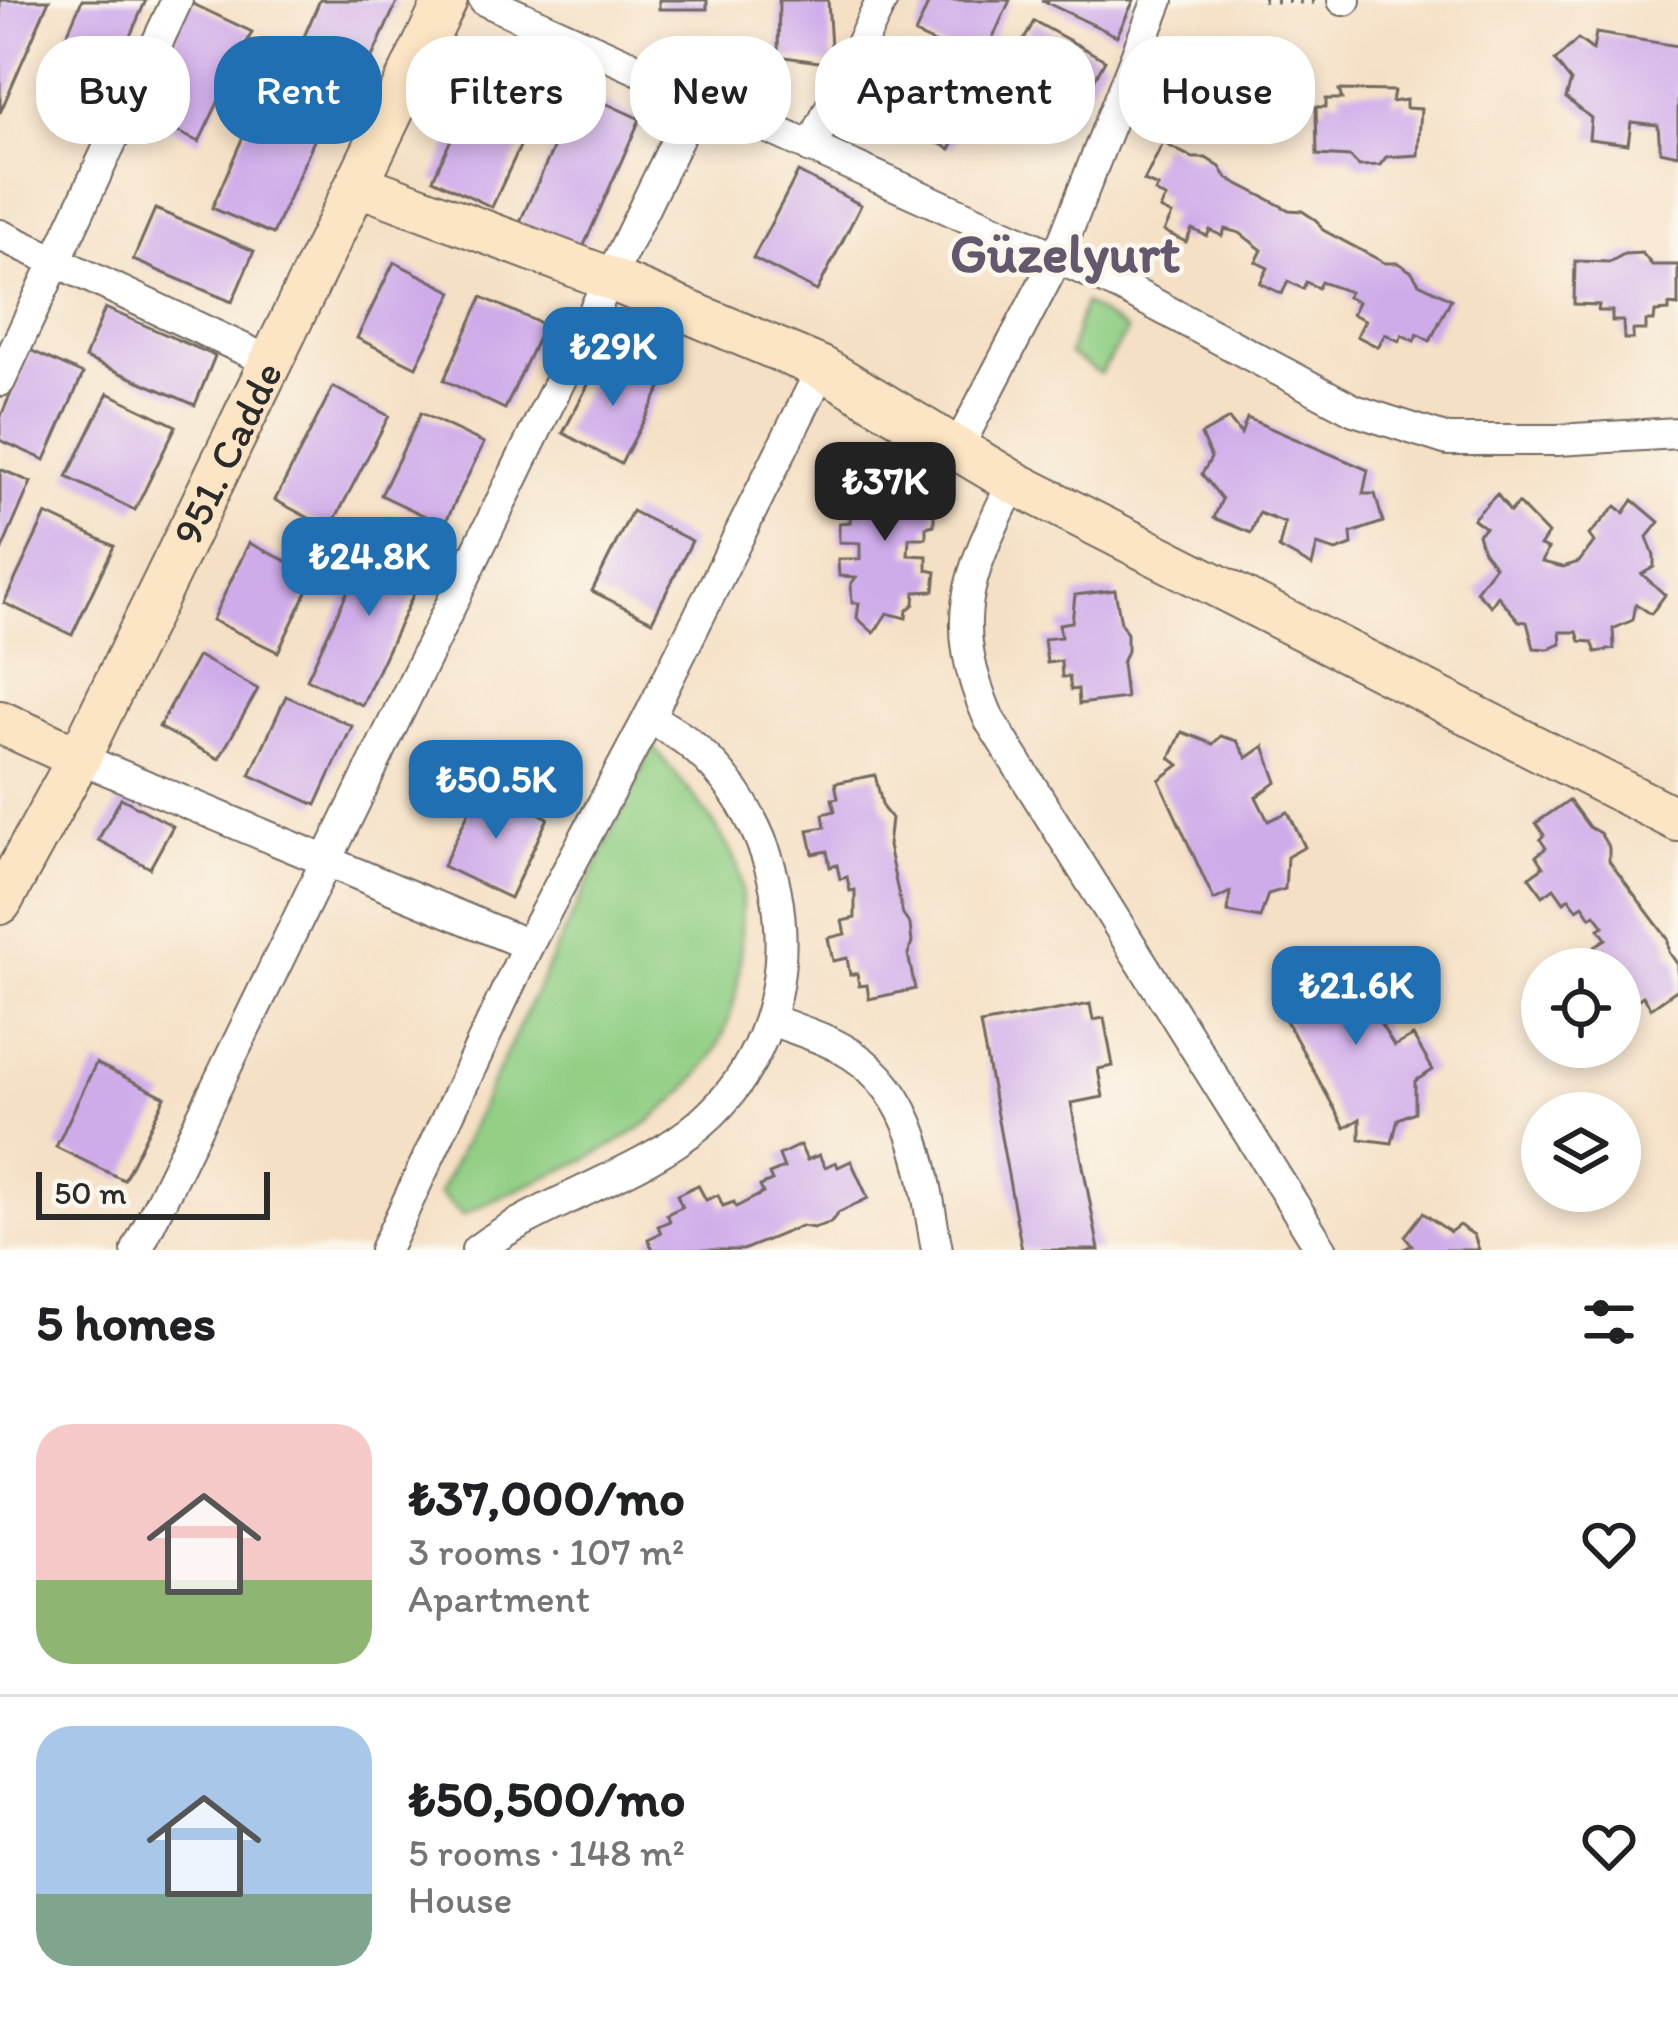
<!DOCTYPE html>
<meta charset="utf-8">
<style>
:root{--surface:#fff;--page:#f6f6f6;--text:#202124;--muted:#757577;--line:#e0e0e0;--accent:#1f6fb2}
body{margin:0;font-family:Itim,sans-serif;background:var(--page);color:var(--text);height:100vh;display:flex;flex-direction:column;font-size:45px;white-space:nowrap}
*{box-sizing:border-box;margin:0}
p{font-size:39px;color:var(--muted)}
.icon{flex:none;width:66px;height:66px;fill:none;stroke:currentColor;stroke-width:2;stroke-linecap:round;stroke-linejoin:round}
.map{position:relative;height:1250px;overflow:hidden}
.details{display:flex;flex-direction:column;background:var(--surface);flex:1}
.details>*{flex:none}
.guide{position:absolute;left:36px;top:36px;width:1608px;height:108px;display:flex;gap:24px}
.buttons{position:absolute;left:1521px;top:948px;display:grid;gap:24px}
.buttons a{display:grid;place-items:center;width:120px;height:120px;border-radius:50%;background:var(--surface);box-shadow:0 6px 18px #0003;font-size:60px}
.scale{position:absolute;left:36px;bottom:30px;width:234px;box-sizing:border-box;padding-left:12px;border:6px solid #2b2b2b;border-top:0;font-size:33px;line-height:42px;white-space:nowrap;color:#2b2b2b;-webkit-text-stroke:9px #fbf7ec;paint-order:stroke}
.price{position:absolute;translate:-50% -102px;padding:0 27px;border-radius:24px;background:var(--accent);color:#fff;font-size:39px;line-height:78px;filter:drop-shadow(0 3px 6px #0008)}
.price::after{content:'';position:absolute;left:50%;top:72px;width:36px;height:27px;margin-left:-18px;background:inherit;clip-path:polygon(0 0,100% 0,50% 100%)}
.price.on{background:#222;color:#fff}
ul{padding:0;list-style:none}
li{display:flex;align-items:center;gap:36px;height:300px;padding:0 36px}
li+li{border-top:3px solid var(--line)}
li span{display:grid;place-items:center;flex:none;width:336px;height:240px;border-radius:36px;color:#555}
li>.icon{margin-inline-start:auto}
span .icon{width:144px;height:144px;fill:#fffc;stroke-width:1}
li b{font-size:51px}
h2{display:flex;justify-content:space-between;align-items:center;height:144px;padding:0 36px;font-size:51px}
.chip{padding:0 42px;border-radius:48px;background:var(--surface);box-shadow:0 6px 18px #0003;font-size:42px;line-height:108px}
.chip.on{background:var(--accent);color:#fff}
.map>svg:first-child{display:block}
</style>
<div class="map">
<svg width="1678" height="1250" viewBox="0 0 1678 1250">
<rect width="100%" height="100%" fill="#fbf7ec"/>
<filter id="ink" filterUnits="userSpaceOnUse"><feTurbulence type="fractalNoise" baseFrequency=".00833" numOctaves="2"/><feDisplacementMap in="SourceGraphic" scale="24" xChannelSelector="R" yChannelSelector="G"/><feConvolveMatrix kernelMatrix="1 2 1 2 8 2 1 2 1" color-interpolation-filters="sRGB"/></filter>
<filter id="wash" filterUnits="userSpaceOnUse"><feTurbulence type="fractalNoise" baseFrequency=".004" numOctaves="4" result="noise"/><feDisplacementMap in="SourceGraphic" scale="48" xChannelSelector="R" yChannelSelector="G"/><feGaussianBlur stdDeviation="2.7" result="paint"/><feColorMatrix in="noise" values="0 0 0 0 0 0 0 0 0 0 0 0 0 0 0 0 0 1.4 0 .05"/><feComposite in="paint" operator="in"/></filter>
<g filter="url(#wash)">
<rect width="100%" height="100%" fill="#f5e0c5"/>
<g fill="#92cf85" stroke="#5e7d58" stroke-width="3">
<polygon points="1084,303 1127,331 1100,374 1069,354"/>
<path d="M653,747C679,779 731,836 740,876C744,892 741,914 741,931C742,1024 713,1078 636,1131C582,1167 519,1185 463,1215L439,1194Z"/>
</g>
<g id="blocks">
<g fill="#cfabea">
<polygon points="0,0 49,0 0,113"/>
<polygon points="82,0 146,0 103,97 50,73"/>
<polygon points="320,0 398,0 367,68 303,39"/>
<rect x="659" y="0" width="48" height="9"/>
<polygon points="779,0 828,0 832,64 778,56"/>
<polygon points="930,0 1010,0 981,64 915,34"/>
<polygon points="1041,0 1134,0 1117,36"/>
<polygon points="187,1 252,32 199,142 134,111"/>
<polygon points="1034,21 1105,60 1072,122 1001,83"/>
<polygon points="1596,33 1678,46 1678,155 1660,151 1658,125 1631,122 1628,144 1589,139 1591,118 1566,98 1571,81 1555,61 1578,39 1593,50"/>
<polygon points="279,54 340,81 273,234 212,208"/>
<polygon points="904,55 981,94 950,149 875,110"/>
<polygon points="1339,90 1394,91 1392,102 1406,100 1406,108 1421,109 1418,155 1386,157 1380,165 1359,166 1350,157 1317,155 1316,107 1326,107 1326,99 1342,99"/>
<polygon points="579,91 640,119 581,252 519,224"/>
<polygon points="469,100 529,127 492,207 433,179"/>
<polygon points="1163,143 1193,158 1206,158 1220,167 1227,178 1289,210 1302,211 1316,220 1323,230 1385,263 1398,263 1412,272 1419,283 1451,299 1430,341 1417,334 1414,341 1402,335 1399,341 1385,334 1378,347 1357,336 1365,320 1352,314 1358,302 1347,297 1350,292 1321,282 1318,288 1306,282 1303,289 1288,281 1282,294 1260,283 1268,268 1256,262 1262,250 1240,233 1225,229 1222,236 1210,230 1207,236 1192,229 1186,242 1164,231 1172,215 1160,209 1166,198 1155,192 1158,187 1144,181"/>
<polygon points="798,172 861,205 817,291 753,258"/>
<polygon points="155,209 254,251 232,302 133,260"/>
<polygon points="1642,253 1652,265 1678,265 1678,306 1669,305 1669,311 1655,312 1654,321 1646,321 1646,330 1633,330 1633,339 1624,339 1623,321 1612,321 1612,311 1598,311 1599,305 1574,304 1575,261 1610,262 1624,254"/>
<polygon points="394,262 453,292 416,367 357,338"/>
<polygon points="482,297 544,325 505,409 444,380"/>
<polygon points="105,308 215,356 195,405 85,358"/>
<polygon points="30,350 83,374 45,460 0,440 0,418"/>
<polygon points="604,354 663,384 621,464 563,433"/>
<polygon points="333,387 389,416 330,529 275,500"/>
<polygon points="108,393 176,426 135,510 67,477"/>
<polygon points="421,413 484,443 444,525 381,495"/>
<polygon points="1247,418 1368,470 1363,494 1375,494 1383,522 1351,533 1352,545 1336,551 1317,545 1312,566 1279,548 1285,523 1259,513 1251,533 1214,518 1222,499 1202,474 1211,458 1201,435 1229,419 1241,434"/>
<polygon points="873,453 889,476 899,471 912,483 914,502 934,502 934,525 926,527 926,538 909,538 908,555 927,556 927,570 936,572 934,591 915,592 914,604 907,610 906,618 887,613 874,633 857,618 859,603 852,603 851,584 856,577 839,576 838,559 860,559 860,543 839,542 839,523 850,522 855,468"/>
<polygon points="0,469 31,482 0,554"/>
<polygon points="1497,494 1510,512 1518,503 1548,534 1540,546 1548,549 1542,562 1563,567 1579,562 1594,542 1589,535 1616,506 1624,513 1633,500 1659,522 1647,537 1654,556 1654,567 1642,574 1665,595 1651,614 1636,604 1633,620 1613,629 1614,649 1596,652 1592,642 1580,641 1577,632 1560,632 1561,644 1549,649 1534,648 1527,622 1519,621 1498,596 1491,606 1476,591 1495,566 1483,551 1478,534 1485,528 1473,519"/>
<polygon points="632,511 692,541 652,621 592,591"/>
<polygon points="46,514 114,546 72,635 4,603"/>
<polygon points="375,532 430,559 362,705 307,679"/>
<polygon points="249,543 315,575 278,652 212,620"/>
<polygon points="1115,590 1121,623 1127,634 1127,651 1122,663 1126,698 1079,704 1078,689 1071,690 1069,677 1062,677 1061,661 1047,663 1044,639 1061,637 1059,624 1072,622 1075,595"/>
<polygon points="198,656 258,689 219,759 159,727"/>
<polygon points="286,696 352,726 316,805 250,775"/>
<polygon points="1182,732 1213,744 1221,736 1237,741 1247,758 1264,746 1277,782 1256,797 1268,821 1288,812 1305,847 1287,857 1285,889 1268,894 1260,918 1228,912 1230,892 1214,900 1159,780 1179,765 1170,758"/>
<polygon points="875,775 883,808 891,818 888,846 903,915 910,925 912,942 908,954 915,989 869,999 867,985 859,986 857,973 850,975 847,958 833,961 828,938 845,934 842,921 855,918 855,890 850,891 847,877 840,879 837,865 830,867 827,851 813,854 808,830 825,827 823,814 835,811 832,799 838,798 835,783"/>
<polygon points="481,786 548,818 510,898 443,866"/>
<polygon points="121,798 173,826 150,868 98,840"/>
<polygon points="1569,800 1589,827 1600,833 1609,848 1609,861 1668,939 1669,952 1678,965 1678,989 1651,1008 1643,996 1637,1000 1629,989 1624,993 1620,969 1587,969 1603,957 1595,946 1606,939 1599,929 1604,926 1595,914 1591,917 1583,905 1577,909 1569,898 1564,902 1554,888 1543,896 1529,877 1543,867 1536,856 1546,848 1540,839 1544,835 1536,823"/>
<polygon points="1302,962 1333,973 1341,964 1357,969 1368,985 1385,972 1400,1006 1380,1023 1394,1046 1413,1036 1433,1070 1415,1081 1415,1112 1398,1119 1392,1143 1360,1139 1360,1119 1345,1128 1282,1013 1301,997 1291,990"/>
<polygon points="1090,1004 1093,1020 1104,1018 1113,1066 1098,1069 1103,1097 1071,1103 1099,1250 1022,1250 980,1024"/>
<polygon points="96,1063 165,1097 124,1180 56,1147"/>
<polygon points="800,1145 807,1160 819,1155 825,1167 836,1162 838,1167 851,1161 868,1198 838,1213 830,1223 814,1228 801,1226 743,1250 653,1250 648,1239 661,1233 658,1226 670,1221 667,1214 682,1207 677,1195 698,1185 706,1200 718,1195 723,1206 734,1202 736,1207 763,1193 760,1186 772,1181 769,1174 784,1168 779,1155"/>
<polygon points="1423,1213 1450,1232 1459,1225 1474,1235 1479,1250 1402,1250 1412,1245 1405,1236"/>
</g>
</g>
</g>
<g filter="url(#ink)">
<use href="#blocks" fill-opacity="0" stroke="#726a61" stroke-width="3"/>
<g fill="none" stroke-linecap="round" stroke-linejoin="round">
<g stroke="#726a61" stroke-width="34">
<g id="street">
<polyline points="484,0 1122,287 1354,410 1448,440 1557,440 1678,433"/>
<polyline points="1343,0 1345,0"/>
<polyline points="811,148 882,0"/>
<polyline points="0,235 271,362"/>
<polyline points="0,381 177,0"/>
<polyline points="956,451 1056,260 1158,0"/>
<path d="M1013,482C968,576 946,619 989,719L1322,1250"/>
<polyline points="79,758 528,945"/>
<path d="M772,1020C794,1029 820,1036 841,1048C918,1089 923,1174 937,1250"/>
<polyline points="137,1250 698,97"/>
<polyline points="385,1250 528,945 649,717 822,368"/>
<path d="M477,1250C544,1200 641,1175 701,1123C814,1026 804,835 688,742C676,733 662,725 649,717"/>
</g>
</g>
<g stroke="#726a61" stroke-width="46">
<g id="secondary">
<polyline points="357,184 608,278 822,368 1013,482 1678,820"/>
<polyline points="0,722 79,758"/>
<path id="s1" d="M0,903L79,758L446,0"/>
</g>
</g>
<polyline stroke="#726a61" stroke-width="6" stroke-dasharray="3 9" stroke-linecap="butt" points="1263,0 1316,2"/>
<use href="#street" stroke="#fff" stroke-width="30"/>
<use href="#secondary" stroke="#fce5c4" stroke-width="42"/>
</g>
</g>
<g text-anchor="middle" dominant-baseline="central" stroke-width="9" stroke-linejoin="round" paint-order="stroke">
<g font-size="42" fill="#2b2b2b" stroke="#fbf7ec">
<text stroke="none"><textPath href="#s1" startOffset="504">951. Cadde</textPath></text>
</g>
<g font-size="54" font-weight="bold" fill="#64586e" stroke="#fbf7ec">
<text x="1065" y="253">Güzelyurt</text>
</g>
</g>
</svg>
<div class="buttons">
<a><svg class="icon" aria-label="locate" viewBox="0 0 24 24"><circle cx="12" cy="12" r="6"/><path d="M12 2v4M12 18v4M2 12h4M18 12h4"/></svg></a>
<a><svg class="icon" aria-label="layers" viewBox="0 0 24 24"><path d="M12 4l9 5-9 5-9-5zM3 14l9 5 9-5"/></svg></a>
</div>
<div class="scale">50 m</div>
<b class="price" style="left:613px;top:409px">₺29K</b>
<b class="price on" style="left:885px;top:544px">₺37K</b>
<b class="price" style="left:369px;top:619px">₺24.8K</b>
<b class="price" style="left:496px;top:842px">₺50.5K</b>
<b class="price" style="left:1356px;top:1048px">₺21.6K</b>
<div class="guide">
<a class="chip">Buy</a>
<a class="chip on">Rent</a>
<a class="chip">Filters</a>
<a class="chip">New</a>
<a class="chip">Apartment</a>
<a class="chip">House</a>
</div>
</div>
<section class="details">
<h2>5 homes<svg class="icon" aria-label="filters" viewBox="0 0 24 24"><path d="M4 7h16M4 17h16"/><circle cx="9" cy="7" r="2"/><circle cx="15" cy="17" r="2"/></svg></h2>
<ul>
<li><span style="background:linear-gradient(#f6c9c9 65%,#8fb573 0)"><svg class="icon" aria-label="home" viewBox="0 0 24 24"><path d="M3 11l9-7 9 7M6 9v11h12V9"/></svg></span><div><b>₺37,000/mo</b><p>3 rooms · 107 m²</p><p>Apartment</p></div><svg class="icon" aria-label="heart" viewBox="0 0 24 24"><path d="M12 20l-8-8c-3-5 5-10 8-4 3-6 11-1 8 4z"/></svg></li>
<li><span style="background:linear-gradient(#a9c7e8 70%,#7fa58c 0)"><svg class="icon" aria-label="home" viewBox="0 0 24 24"><path d="M3 11l9-7 9 7M6 9v11h12V9"/></svg></span><div><b>₺50,500/mo</b><p>5 rooms · 148 m²</p><p>House</p></div><svg class="icon" aria-label="heart" viewBox="0 0 24 24"><path d="M12 20l-8-8c-3-5 5-10 8-4 3-6 11-1 8 4z"/></svg></li>
</ul>
</section>
